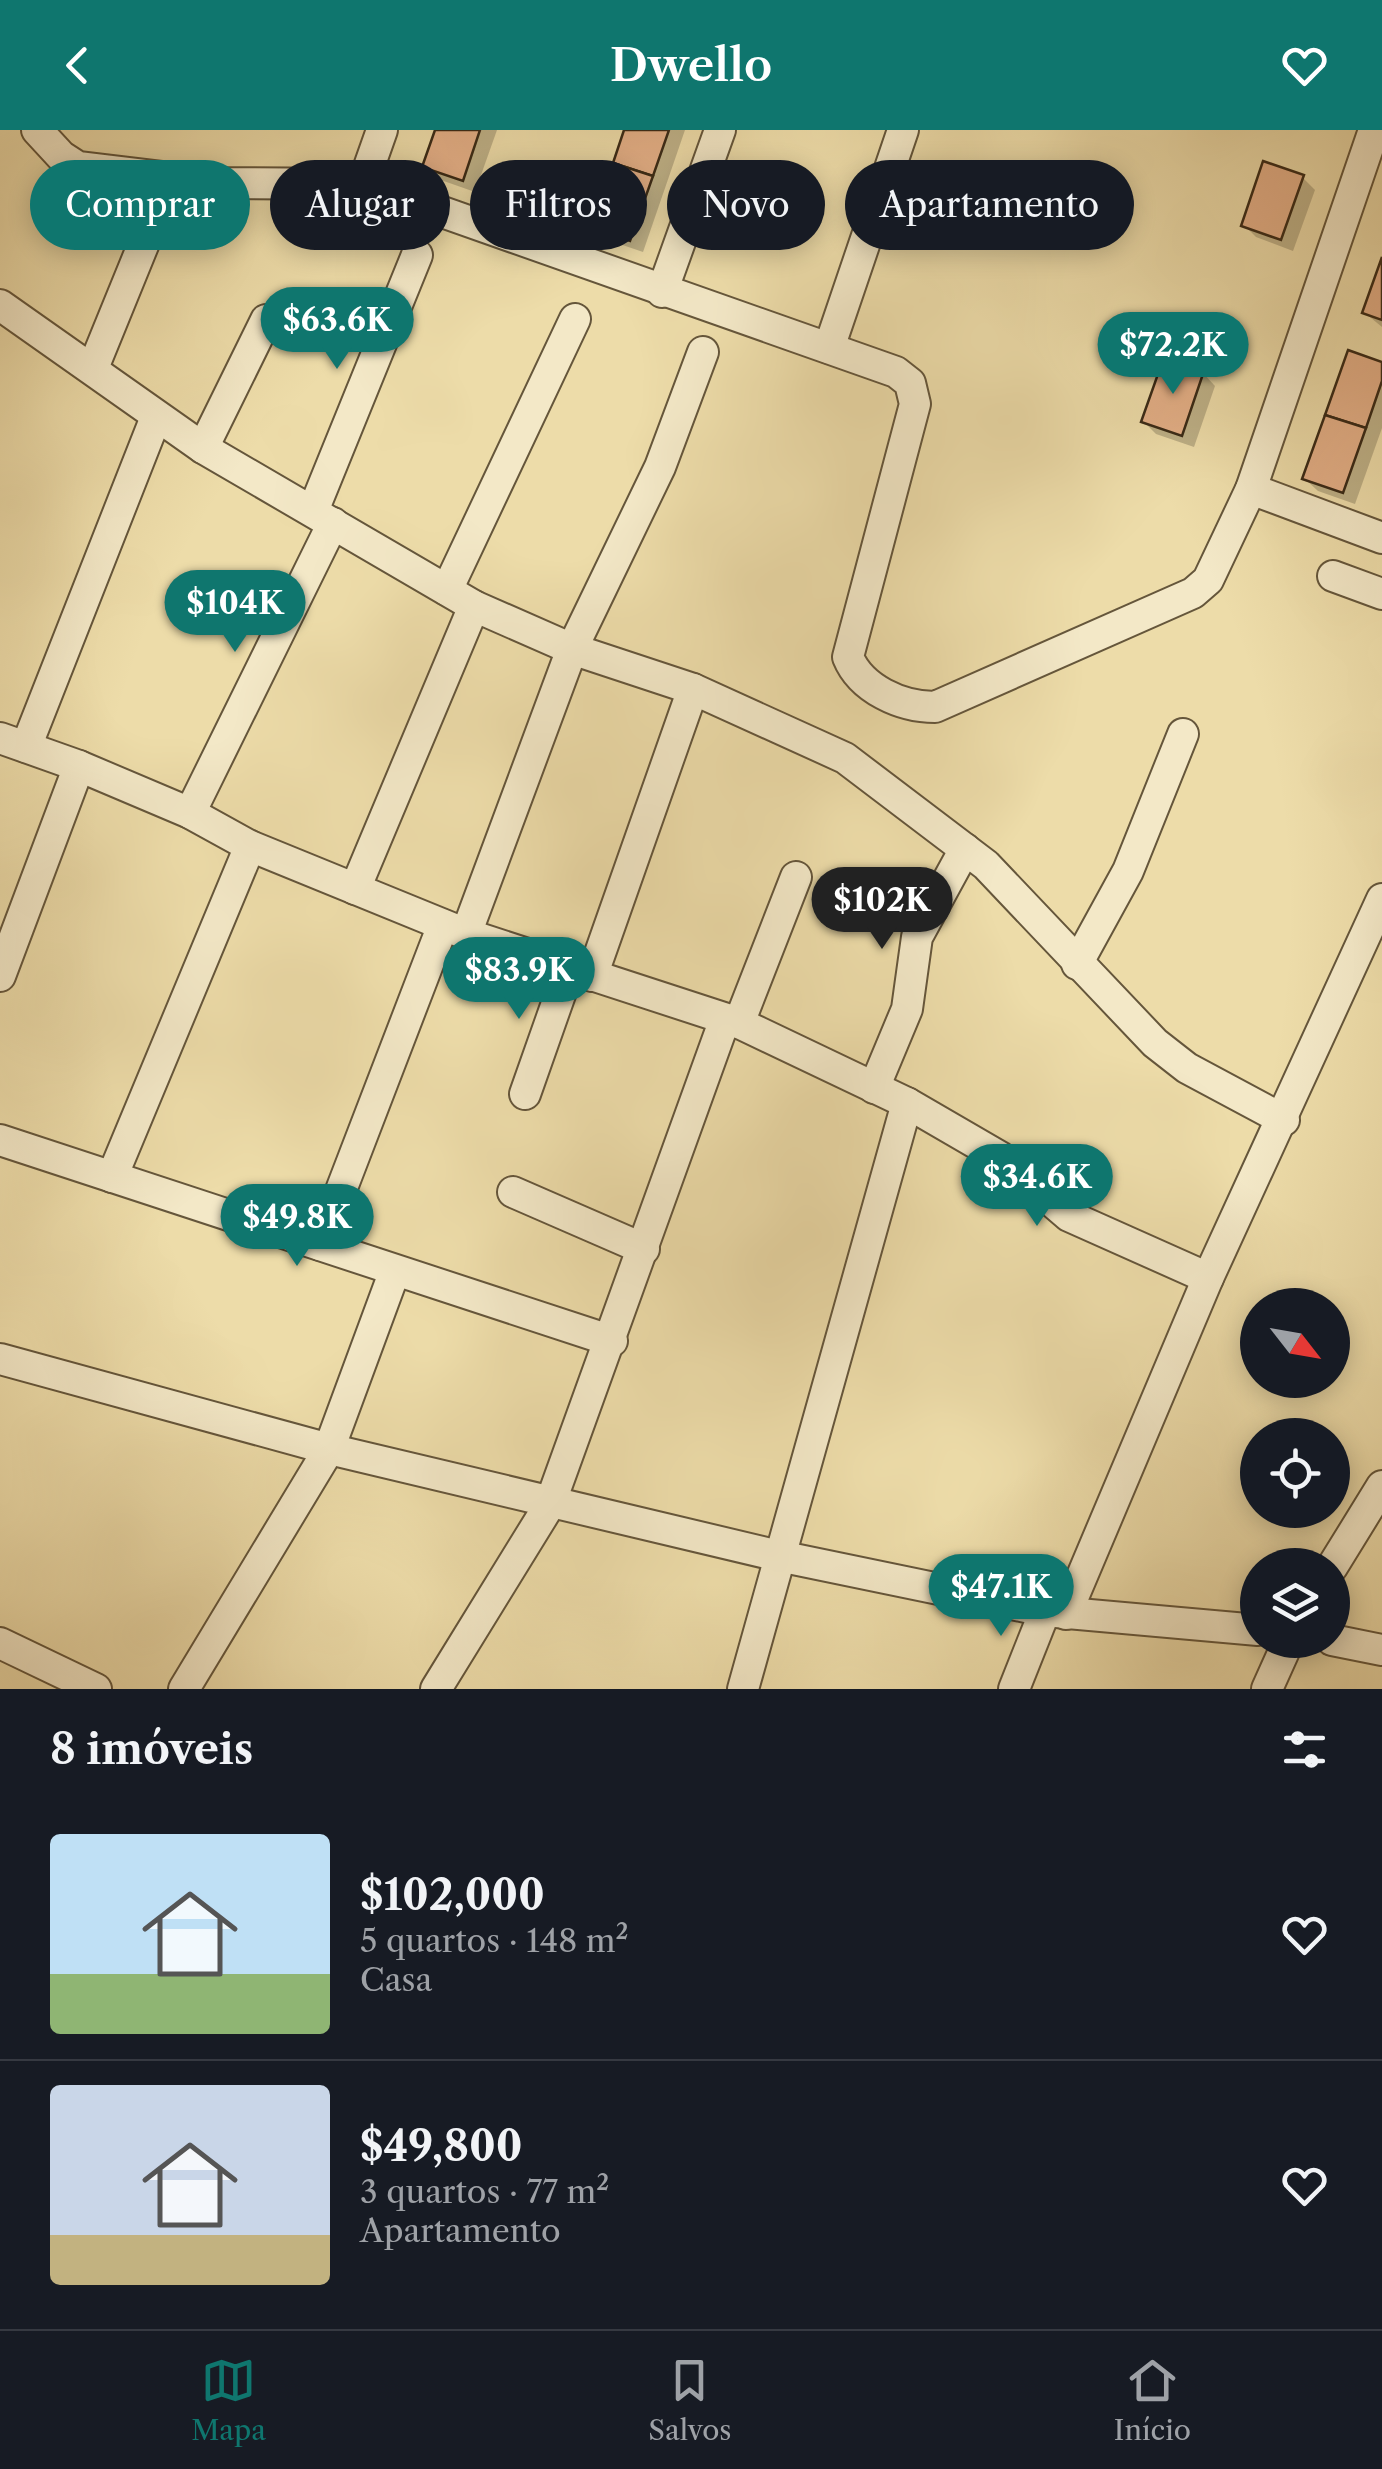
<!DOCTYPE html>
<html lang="pt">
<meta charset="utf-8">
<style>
:root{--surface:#171b24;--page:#242831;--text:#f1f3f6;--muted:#9ea1a6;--line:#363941;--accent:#0f766e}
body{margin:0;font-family:"Libre Caslon Text",serif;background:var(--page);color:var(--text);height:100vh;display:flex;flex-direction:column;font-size:38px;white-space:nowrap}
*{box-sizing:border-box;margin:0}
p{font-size:32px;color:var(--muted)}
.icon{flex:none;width:55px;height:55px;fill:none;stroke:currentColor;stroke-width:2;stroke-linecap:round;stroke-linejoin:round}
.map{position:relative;height:1559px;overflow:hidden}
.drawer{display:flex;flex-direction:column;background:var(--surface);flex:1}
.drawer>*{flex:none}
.guide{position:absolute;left:30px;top:30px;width:1322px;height:90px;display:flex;gap:20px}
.needle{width:65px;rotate:121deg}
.fabs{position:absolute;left:1240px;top:1158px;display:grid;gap:20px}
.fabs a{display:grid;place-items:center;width:110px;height:110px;border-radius:50%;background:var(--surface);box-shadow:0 5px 25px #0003;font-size:50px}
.price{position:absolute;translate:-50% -85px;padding:0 22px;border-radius:35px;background:var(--accent);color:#fff;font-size:32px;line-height:65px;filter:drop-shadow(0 2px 5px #0008)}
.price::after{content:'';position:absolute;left:50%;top:60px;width:30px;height:22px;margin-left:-15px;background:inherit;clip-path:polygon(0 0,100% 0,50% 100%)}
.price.current{background:#222;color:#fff}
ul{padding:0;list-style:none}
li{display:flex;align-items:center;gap:30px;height:250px;padding:0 50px}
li+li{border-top:2px solid var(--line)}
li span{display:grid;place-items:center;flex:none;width:280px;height:200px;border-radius:10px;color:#555}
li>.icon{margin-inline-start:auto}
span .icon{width:120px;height:120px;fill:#fffc;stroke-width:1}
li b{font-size:42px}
h2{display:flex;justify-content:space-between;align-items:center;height:120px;padding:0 50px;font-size:42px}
.tag{padding:0 35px;border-radius:45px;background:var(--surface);box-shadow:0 5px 25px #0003;font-size:35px;line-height:90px}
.tag.current{background:var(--accent);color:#fff}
header{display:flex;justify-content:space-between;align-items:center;height:130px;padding:0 50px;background:var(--accent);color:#fff;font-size:45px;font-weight:600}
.tabs{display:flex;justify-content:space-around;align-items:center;height:140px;border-top:2px solid var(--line);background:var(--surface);font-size:28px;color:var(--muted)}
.tabs a{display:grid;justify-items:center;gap:5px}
.tabs .current{color:var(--accent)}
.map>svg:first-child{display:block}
</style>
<header><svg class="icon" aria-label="back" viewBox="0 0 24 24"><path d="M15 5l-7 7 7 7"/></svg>Dwello<svg class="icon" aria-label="heart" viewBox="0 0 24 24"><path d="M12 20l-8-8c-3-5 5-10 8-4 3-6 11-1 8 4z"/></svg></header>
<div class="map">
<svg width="1382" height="1559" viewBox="0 0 1382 1559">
<rect width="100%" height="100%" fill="#eddca9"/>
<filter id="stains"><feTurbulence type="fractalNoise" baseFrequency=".002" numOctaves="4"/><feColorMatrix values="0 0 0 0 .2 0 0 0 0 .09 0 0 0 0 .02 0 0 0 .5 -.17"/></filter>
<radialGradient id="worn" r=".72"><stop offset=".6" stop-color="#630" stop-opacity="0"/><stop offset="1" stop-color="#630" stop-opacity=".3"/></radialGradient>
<g fill="#0003">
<polygon points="438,0 497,0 475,62 438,49 425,36"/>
<polygon points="626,0 685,0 643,122 605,109 592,97"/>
<polygon points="1302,47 1315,60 1293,121 1256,107 1244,95"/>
<polygon points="1382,134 1382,197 1365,183"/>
<polygon points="1382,234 1382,298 1355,374 1318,361 1305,349"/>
<polygon points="1203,243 1215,256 1194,317 1156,304 1144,292"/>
</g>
<g fill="#e3af87" stroke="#382916" stroke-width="2.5">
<polygon points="435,0 480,0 463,51 422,37"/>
<polygon points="624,0 669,0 653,46 613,33"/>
<polygon points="1263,31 1304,45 1281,110 1241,96"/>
<polygon points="613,33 653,46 630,111 590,97"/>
<polygon points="1382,127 1382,190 1362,183"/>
<polygon points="1348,220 1382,232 1382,251 1366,298 1325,285"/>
<polygon points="1164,227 1204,241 1182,306 1141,292"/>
<polygon points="1325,285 1366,298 1343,363 1302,349"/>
</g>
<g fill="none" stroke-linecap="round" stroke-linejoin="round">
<g stroke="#65563b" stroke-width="34">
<g id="minor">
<path d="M37,0L61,26L78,37L211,53L363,54L896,242L910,253L915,274L848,527C861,559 901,577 935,577L1193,463L1208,450L1251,359L1374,0"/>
<polyline points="363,54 382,0"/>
<polyline points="662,162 720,0"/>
<polyline points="0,175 203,318 474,476 572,519 693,559 845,628 986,735 1155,913 1187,938 1284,990"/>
<polyline points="829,218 903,0"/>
<polyline points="93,238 146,108"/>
<polyline points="203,318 266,190"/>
<polyline points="1251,359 1382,408"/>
<polyline points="313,381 417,125"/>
<polyline points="1333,446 1382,464"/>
<polyline points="447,460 575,189"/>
<polyline points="0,608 79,636 190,683 250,716 466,804 739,893 907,973 743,1559"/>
<polyline points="26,617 156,287"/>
<polyline points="190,683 333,393"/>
<polyline points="355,759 474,476"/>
<polyline points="466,804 572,519 660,337 703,222"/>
<polyline points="1077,834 1128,741 1183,604"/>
<polyline points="0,846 79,636"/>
<polyline points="592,846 693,559"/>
<polyline points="739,893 796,747"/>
<polyline points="874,958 907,879 917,807 965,719"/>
<polyline points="525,964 569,839"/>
<polyline points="907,973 1000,1027 1069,1086 1208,1148"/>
<polyline points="0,1010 612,1211"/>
<polyline points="112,1047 250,716"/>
<polyline points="513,1062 644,1119"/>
<polyline points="320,1115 443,795"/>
<polyline points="0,1229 329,1319 779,1426 1045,1481 1258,1500"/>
<polyline points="1332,1437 1382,1356"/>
<polyline points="1066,1484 1208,1148 1382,769"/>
<polyline points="1332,1510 1382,1520"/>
<polyline points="0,1513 96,1559"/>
<polyline points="184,1559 329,1319 394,1143"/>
<polyline points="436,1559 550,1374 725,889"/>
<polyline points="1014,1559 1045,1481"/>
<polyline points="1267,1559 1289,1510"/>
</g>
</g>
<use href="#minor" stroke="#f3e8c7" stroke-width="30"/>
</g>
<rect width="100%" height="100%" filter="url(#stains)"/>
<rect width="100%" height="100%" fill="url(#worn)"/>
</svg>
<div class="fabs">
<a><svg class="needle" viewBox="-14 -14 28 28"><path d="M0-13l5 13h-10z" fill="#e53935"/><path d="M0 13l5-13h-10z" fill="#9ea1a6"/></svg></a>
<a><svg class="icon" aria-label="locate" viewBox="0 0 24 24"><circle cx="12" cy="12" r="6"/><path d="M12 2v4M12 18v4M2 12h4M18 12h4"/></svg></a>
<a><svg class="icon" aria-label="layers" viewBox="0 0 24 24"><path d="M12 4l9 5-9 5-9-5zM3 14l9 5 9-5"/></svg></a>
</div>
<b class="price" style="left:337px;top:242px">$63.6K</b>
<b class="price" style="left:1173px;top:267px">$72.2K</b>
<b class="price" style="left:235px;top:525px">$104K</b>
<b class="price current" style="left:882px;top:822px">$102K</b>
<b class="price" style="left:519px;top:892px">$83.9K</b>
<b class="price" style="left:1037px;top:1099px">$34.6K</b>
<b class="price" style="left:297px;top:1139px">$49.8K</b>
<b class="price" style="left:1001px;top:1509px">$47.1K</b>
<div class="guide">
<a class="tag current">Comprar</a>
<a class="tag">Alugar</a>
<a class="tag">Filtros</a>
<a class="tag">Novo</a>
<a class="tag">Apartamento</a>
</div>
</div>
<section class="drawer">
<h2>8 imóveis<svg class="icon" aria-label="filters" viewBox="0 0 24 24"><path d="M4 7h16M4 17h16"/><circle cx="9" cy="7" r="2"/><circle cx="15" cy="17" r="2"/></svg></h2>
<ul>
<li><span style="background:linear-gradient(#bfe0f5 70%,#8fb573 0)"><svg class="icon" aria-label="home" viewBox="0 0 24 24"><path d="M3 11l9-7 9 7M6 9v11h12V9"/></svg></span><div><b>$102,000</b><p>5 quartos · 148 m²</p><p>Casa</p></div><svg class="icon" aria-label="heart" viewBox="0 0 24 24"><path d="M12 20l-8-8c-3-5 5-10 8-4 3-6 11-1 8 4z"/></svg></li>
<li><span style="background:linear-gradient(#c9d6e8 75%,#c2b280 0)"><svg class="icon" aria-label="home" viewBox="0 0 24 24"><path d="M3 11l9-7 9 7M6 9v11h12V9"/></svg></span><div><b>$49,800</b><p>3 quartos · 77 m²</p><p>Apartamento</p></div><svg class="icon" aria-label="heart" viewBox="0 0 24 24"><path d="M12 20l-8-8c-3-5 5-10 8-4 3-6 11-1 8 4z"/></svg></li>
</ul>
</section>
<nav class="tabs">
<a class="current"><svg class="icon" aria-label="map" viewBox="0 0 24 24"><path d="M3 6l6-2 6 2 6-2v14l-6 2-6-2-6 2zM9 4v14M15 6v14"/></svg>Mapa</a>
<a><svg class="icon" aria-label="saved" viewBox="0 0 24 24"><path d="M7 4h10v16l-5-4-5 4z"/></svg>Salvos</a>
<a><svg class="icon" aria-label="home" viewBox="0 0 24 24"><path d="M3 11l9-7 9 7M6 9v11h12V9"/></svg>Início</a>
</nav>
